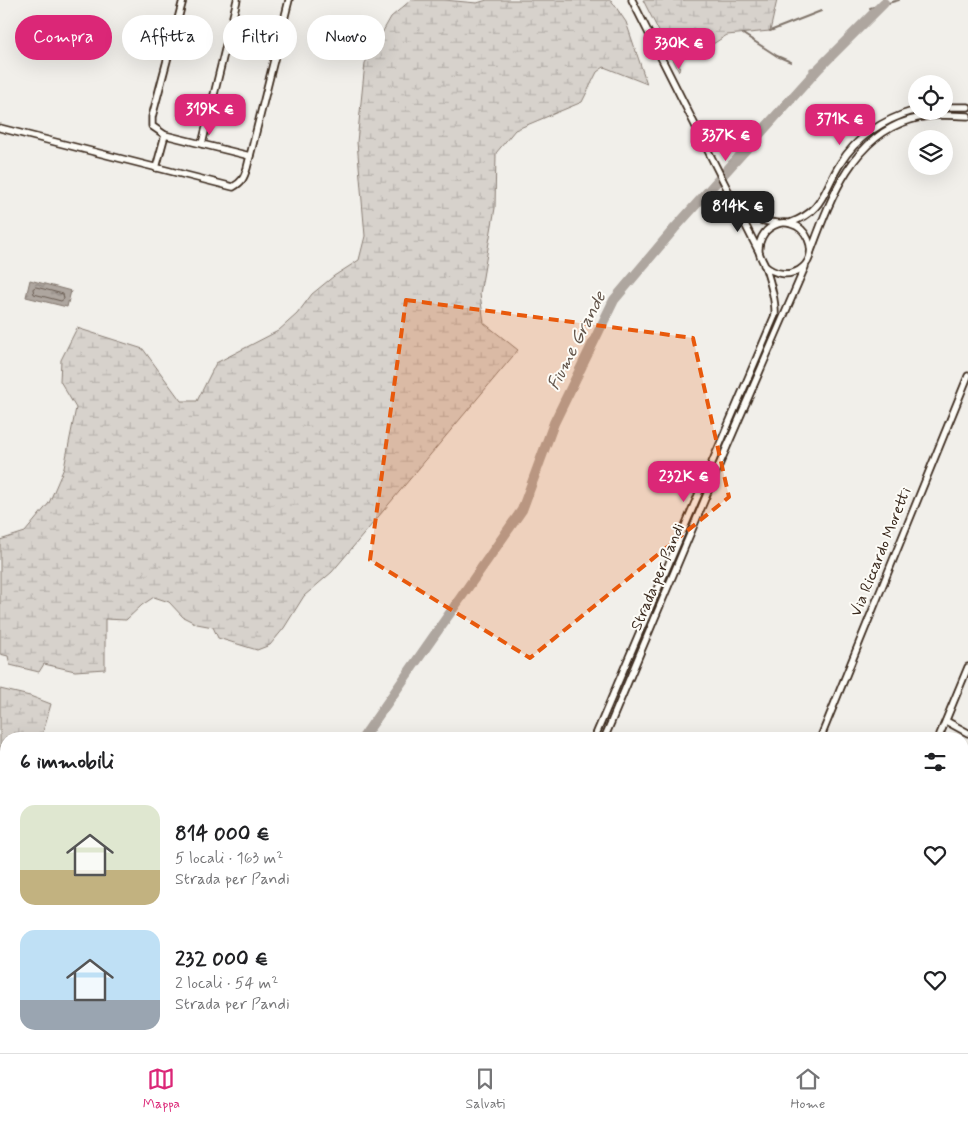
<!DOCTYPE html>
<html lang="it">
<meta charset="utf-8">
<style>
:root{--surface:#fff;--page:#f6f6f6;--text:#202124;--muted:#757577;--line:#e0e0e0;--accent:#db2777}
body{margin:0;font-family:Mynerve,sans-serif;background:var(--page);color:var(--text);height:100vh;display:flex;flex-direction:column;font-size:19px;white-space:nowrap}
*{box-sizing:border-box;margin:0}
p{font-size:16px;color:var(--muted)}
.icon{flex:none;width:28px;height:28px;fill:none;stroke:currentColor;stroke-width:2;stroke-linecap:round;stroke-linejoin:round}
.map{position:relative;flex:1;overflow:hidden}
.panel{position:absolute;left:0px;top:732px;width:969px;height:321px;display:flex;flex-direction:column;background:var(--surface);border-radius:20px 20px 0 0;box-shadow:0 5px 20px #0002}
.panel>*{flex:none}
.hud{position:absolute;left:15px;top:15px;width:500px;height:45px;display:flex;gap:10px}
.buttons{position:absolute;left:908px;top:75px;display:grid;gap:10px}
.buttons a{display:grid;place-items:center;width:45px;height:45px;border-radius:50%;background:var(--surface);box-shadow:0 5px 20px #0002;font-size:25px}
.price{position:absolute;translate:-50% -42px;padding:0 11px;border-radius:10px;background:var(--accent);color:#fff;font-size:16px;line-height:32px;filter:drop-shadow(0 1px 2px #0008)}
.price::after{content:'';position:absolute;left:50%;top:30px;width:15px;height:11px;margin-left:-8px;background:inherit;clip-path:polygon(0 0,100% 0,50% 100%)}
.price.on{background:#222;color:#fff}
ul{padding:0;list-style:none}
li{display:flex;align-items:center;gap:15px;height:125px;padding:0 20px}
li span{display:grid;place-items:center;flex:none;width:140px;height:100px;border-radius:15px;color:#555}
li>.icon{margin-inline-start:auto}
span .icon{width:60px;height:60px;fill:#fffc;stroke-width:1}
li b{font-size:21px}
h2{display:flex;justify-content:space-between;align-items:center;height:60px;padding:0 20px;font-size:21px}
.pill{padding:0 18px;border-radius:22px;background:var(--surface);box-shadow:0 5px 20px #0002;font-size:18px;line-height:45px}
.pill.on{background:var(--accent);color:#fff}
.dock{display:flex;justify-content:space-around;align-items:center;height:70px;border-top:1px solid var(--line);background:var(--surface);font-size:14px;color:var(--muted)}
.dock a{display:grid;justify-items:center;gap:2px}
.dock .on{color:var(--accent)}
.map>svg:first-child{display:block}
</style>
<div class="map">
<svg width="968" height="1053" viewBox="0 0 968 1053">
<defs>
<pattern id="wetland-marsh" width="20" height="14" patternUnits="userSpaceOnUse" patternTransform="scale(1.25)"><rect width="20" height="14" fill="#d7d2cc"/><path d="M1 5h8M5 5V1M11 12h8M15 12V8" fill="none" stroke="#b9b4af"/></pattern>
<pattern id="water-ripples" width="26" height="14" patternUnits="userSpaceOnUse" patternTransform="scale(1.25)"><rect width="26" height="14" fill="#aea69f"/><path d="M2 4q2-2 4 0t4 0M15 11q2-2 4 0t4 0" fill="none" stroke="#8f8781"/></pattern>
</defs>
<rect width="100%" height="100%" fill="#f1efea"/>
<filter id="ink" filterUnits="userSpaceOnUse"><feTurbulence type="fractalNoise" baseFrequency=".02" numOctaves="2"/><feDisplacementMap in="SourceGraphic" scale="10" xChannelSelector="R" yChannelSelector="G"/><feConvolveMatrix kernelMatrix="1 2 1 2 8 2 1 2 1" color-interpolation-filters="sRGB"/></filter>
<g filter="url(#ink)">
<g fill="url(#wetland-marsh)" stroke="#897e75">
<polygon points="411,0 444,0 477,3 487,0 611,0 626,22 647,84 604,67 597,72 582,102 515,130 496,153 495,208 480,294 484,323 518,350 332,572 304,596 284,628 270,645 257,650 218,638 213,627 197,624 183,617 169,602 154,597 142,605 126,620 105,619 105,669 75,671 44,664 39,672 10,665 8,656 0,654 0,540 25,532 49,503 64,468 76,408 60,381 61,360 77,328 143,349 181,401 197,401 216,363 278,331 297,314 312,294 334,276 359,260 365,236 357,142 365,63 391,17"/>
<polygon points="643,0 777,0 770,31 727,35 705,49 681,55 679,71"/>
<polygon points="0,689 30,696 51,704 41,739 6,739 6,758 0,760"/>
<polygon points="6,847 6,889 0,893 0,852"/>
</g>
<polygon fill="url(#water-ripples)" stroke="#80746b" points="30,280 71,291 67,307 26,297"/>
<g fill="none" stroke-linecap="round" stroke-linejoin="round">
<polygon stroke="#695c52" stroke-width="1" points="36,287 63,294 64,299 61,301 34,294 33,289"/>
<g stroke="#80746b" stroke-width="2">
<polyline points="870,8 899,0"/>
<polyline points="770,31 821,11"/>
<polyline points="743,34 777,56 791,62"/>
</g>
<polyline stroke="#aea69f" stroke-width="5.5" points="812,70 819,68"/>
<g stroke="#aea69f" stroke-width="10">
<polyline points="362,739 522,510 554,423 614,300 674,229 819,68 884,3"/>
<polyline points="0,1042 6,1032"/>
</g>
<g stroke="#3b2a1e" stroke-width="9">
<g id="minor">
<polyline points="632,0 758,250"/>
<polyline points="944,107 968,107"/>
<path d="M0,128L233,187C242,182 244,178 247,168L289,0"/>
<polyline points="165,135 250,156"/>
<polyline points="202,144 237,0"/>
<polyline points="156,168 165,135 152,126 152,117 183,0"/>
<path d="M739,208C749,218 764,222 778,223"/>
<path d="M790,223C824,211 823,191 840,164C857,136 885,119 916,110"/>
<path d="M811,251C830,200 852,137 910,120C929,114 949,115 968,116"/>
<polyline points="946,721 968,733"/>
<path d="M594,739L775,315C776,300 770,281 765,266C763,261 760,257 759,252C758,242 763,231 773,226C778,223 785,222 791,224C799,226 805,232 808,239C820,266 787,286 764,265"/>
<polyline points="604,739 720,463 805,267"/>
<polyline points="820,739 968,376"/>
<polyline points="938,739 968,667"/>
<polyline points="460,1053 462,1048"/>
<polyline points="468,1053 471,1048"/>
<polyline points="808,1053 811,1048"/>
</g>
</g>
<use href="#minor" stroke="#fdfcf7" stroke-width="5.5"/>
</g>
</g>
<path fill="#e8590c" fill-opacity="0.2" stroke="#e8590c" stroke-width="4" stroke-dasharray="10 6" stroke-linejoin="round" d="M406,300L693,338L729,497L530,658L370,560Z"/>
<g text-anchor="middle" dominant-baseline="central" stroke-width="4" stroke-linejoin="round" paint-order="stroke">
<g font-size="16" fill="#3b2a1e" stroke="#fdfcf7">
<text transform="translate(881 552) rotate(-68)">Via Riccardo Moretti</text>
<text transform="translate(658 577) rotate(-67)">Strada per Pandi</text>
</g>
<g font-size="18" font-style="italic" fill="#63554b" stroke="#fdfcf7">
<text transform="translate(577 341) rotate(-63)">Fiume Grande</text>
</g>
</g>
</svg>
<div class="buttons">
<a><svg class="icon" aria-label="locate" viewBox="0 0 24 24"><circle cx="12" cy="12" r="6"/><path d="M12 2v4M12 18v4M2 12h4M18 12h4"/></svg></a>
<a><svg class="icon" aria-label="layers" viewBox="0 0 24 24"><path d="M12 4l9 5-9 5-9-5zM3 14l9 5 9-5"/></svg></a>
</div>
<b class="price" style="left:679px;top:70px">330K €</b>
<b class="price" style="left:210px;top:136px">319K €</b>
<b class="price" style="left:840px;top:146px">371K €</b>
<b class="price" style="left:726px;top:162px">337K €</b>
<b class="price on" style="left:738px;top:233px">814K €</b>
<b class="price" style="left:684px;top:503px">232K €</b>
<div class="hud">
<a class="pill on">Compra</a>
<a class="pill">Affitta</a>
<a class="pill">Filtri</a>
<a class="pill">Nuovo</a>
</div>
<section class="panel">
<h2>6 immobili<svg class="icon" aria-label="filters" viewBox="0 0 24 24"><path d="M4 7h16M4 17h16"/><circle cx="9" cy="7" r="2"/><circle cx="15" cy="17" r="2"/></svg></h2>
<ul>
<li><span style="background:linear-gradient(#dfe7d0 65%,#c2b280 0)"><svg class="icon" aria-label="home" viewBox="0 0 24 24"><path d="M3 11l9-7 9 7M6 9v11h12V9"/></svg></span><div><b>814 000 €</b><p>5 locali · 163 m²</p><p>Strada per Pandi</p></div><svg class="icon" aria-label="heart" viewBox="0 0 24 24"><path d="M12 20l-8-8c-3-5 5-10 8-4 3-6 11-1 8 4z"/></svg></li>
<li><span style="background:linear-gradient(#bfe0f5 70%,#9aa5b1 0)"><svg class="icon" aria-label="home" viewBox="0 0 24 24"><path d="M3 11l9-7 9 7M6 9v11h12V9"/></svg></span><div><b>232 000 €</b><p>2 locali · 54 m²</p><p>Strada per Pandi</p></div><svg class="icon" aria-label="heart" viewBox="0 0 24 24"><path d="M12 20l-8-8c-3-5 5-10 8-4 3-6 11-1 8 4z"/></svg></li>
</ul>
</section>
</div>
<nav class="dock">
<a class="on"><svg class="icon" aria-label="map" viewBox="0 0 24 24"><path d="M3 6l6-2 6 2 6-2v14l-6 2-6-2-6 2zM9 4v14M15 6v14"/></svg>Mappa</a>
<a><svg class="icon" aria-label="saved" viewBox="0 0 24 24"><path d="M7 4h10v16l-5-4-5 4z"/></svg>Salvati</a>
<a><svg class="icon" aria-label="home" viewBox="0 0 24 24"><path d="M3 11l9-7 9 7M6 9v11h12V9"/></svg>Home</a>
</nav>
